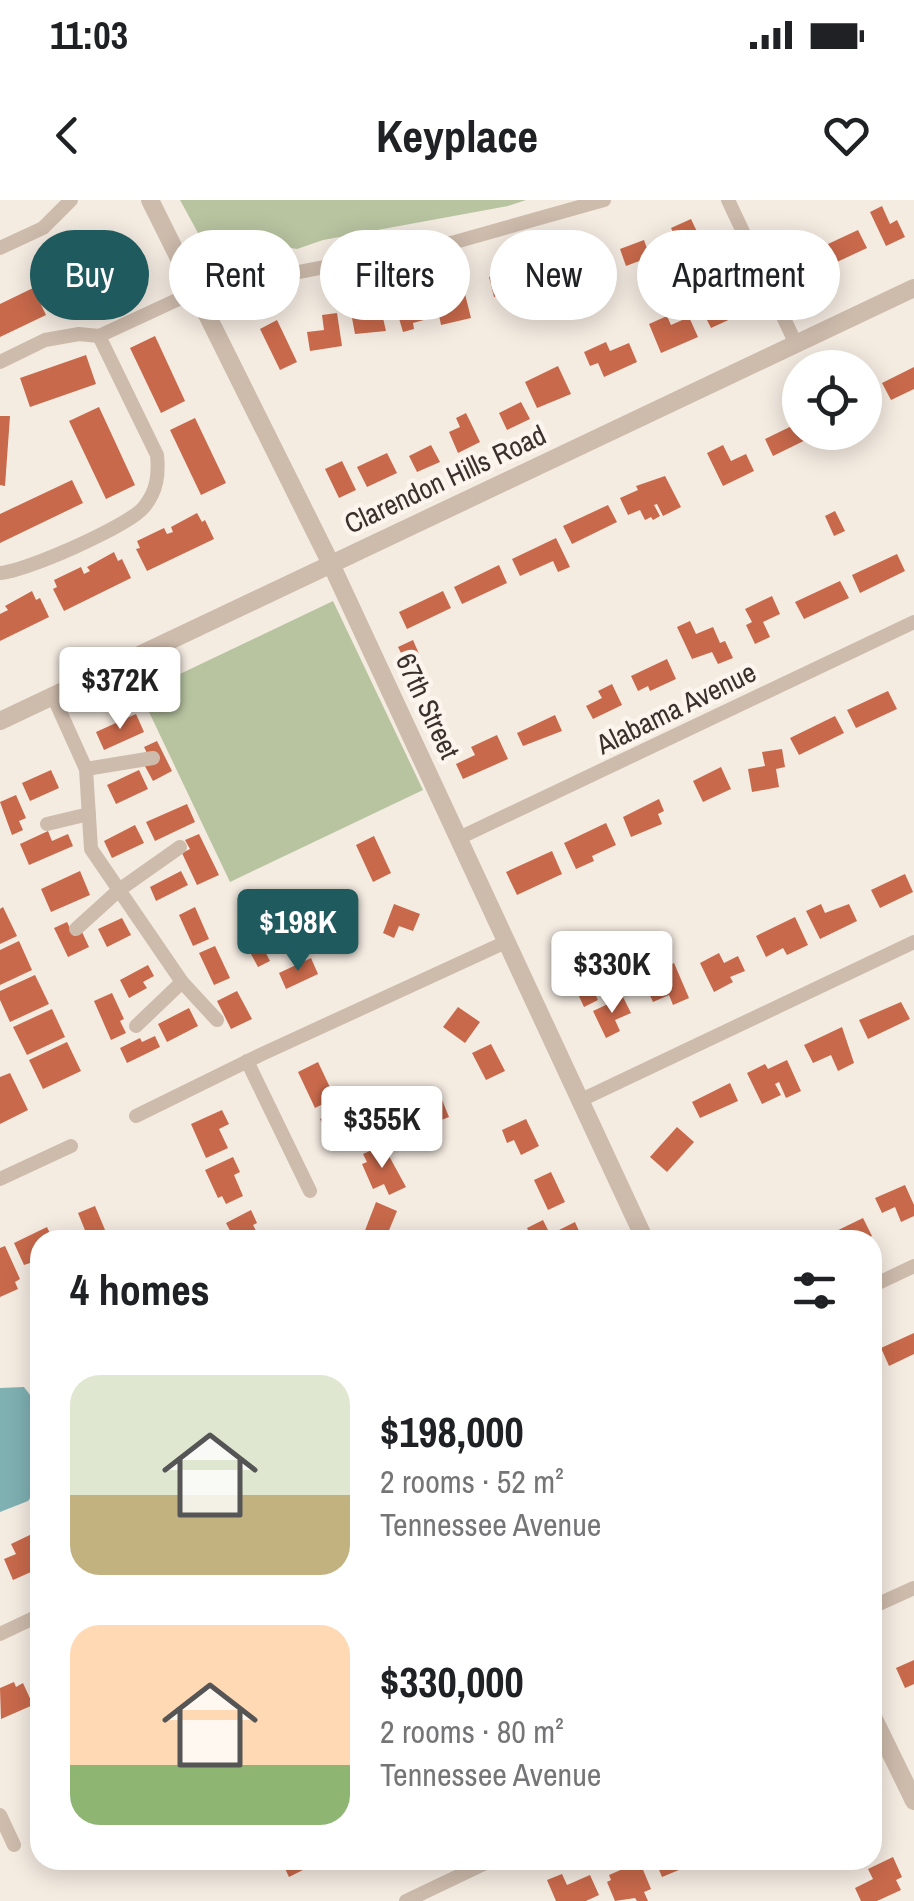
<!DOCTYPE html>
<meta charset="utf-8">
<style>
:root{--surface:#fff;--page:#f2f2f2;--text:#202124;--muted:#757577;--accent:#1f5a5e}
body{margin:0;font-family:"Archivo Narrow",sans-serif;background:var(--page);color:var(--text);height:100vh;display:flex;flex-direction:column;font-size:38px;white-space:nowrap}
*{box-sizing:border-box;margin:0}
p{font-size:32px;color:var(--muted)}
.icon{flex:none;width:55px;height:55px;fill:none;stroke:currentColor;stroke-width:2;stroke-linecap:round;stroke-linejoin:round}
.map{position:relative;flex:1;overflow:hidden}
.details{position:absolute;left:30px;top:1030px;width:852px;height:640px;display:flex;flex-direction:column;background:var(--surface);border-radius:30px;box-shadow:0 5px 25px #0003}
.details>*{flex:none}
.hud{position:absolute;left:30px;top:30px;width:855px;height:90px;display:flex;gap:20px}
.buttons{position:absolute;left:782px;top:150px;display:grid;gap:20px}
.buttons a{display:grid;place-items:center;width:100px;height:100px;border-radius:50%;background:var(--surface);box-shadow:0 5px 25px #0003;font-size:50px}
.price{position:absolute;translate:-50% -85px;padding:0 22px;border-radius:10px;background:#fff;color:#222;font-size:32px;line-height:65px;filter:drop-shadow(0 2px 5px #0008)}
.price::after{content:'';position:absolute;left:50%;top:60px;width:30px;height:22px;margin-left:-15px;background:inherit;clip-path:polygon(0 0,100% 0,50% 100%)}
.price.on{background:var(--accent);color:#fff}
ul{padding:0;list-style:none}
li{display:flex;align-items:center;gap:30px;height:250px;padding:0 40px}
li span{display:grid;place-items:center;flex:none;width:280px;height:200px;border-radius:30px;color:#555}
li>.icon{margin-inline-start:auto}
span .icon{width:120px;height:120px;fill:#fffc;stroke-width:1}
li b{font-size:42px}
h2{display:flex;justify-content:space-between;align-items:center;height:120px;padding:0 40px;font-size:42px}
.pill{padding:0 35px;border-radius:45px;background:var(--surface);box-shadow:0 5px 25px #0003;font-size:35px;line-height:90px}
.pill.on{background:var(--accent);color:#fff}
.status{display:flex;justify-content:space-between;align-items:center;height:70px;padding:0 50px;background:var(--surface);direction:ltr}
.status svg{height:28px;fill:currentColor}
header{display:flex;justify-content:space-between;align-items:center;height:130px;padding:0 40px;background:var(--surface);font-size:45px;font-weight:700}
.map>svg:first-child{display:block}
</style>
<div class="status"><b>11:03</b><svg viewBox="0 0 49 12"><path d="M0 12V9h3v3zM5 12V6h3v6zM10 12V3h3v9zM15 12V0h3v12zM26 1h20v11H26zM47 4h2v5h-2z"/></svg></div>
<header><svg class="icon" aria-label="back" viewBox="0 0 24 24"><path d="M15 5l-7 7 7 7"/></svg>Keyplace<svg class="icon" aria-label="heart" viewBox="0 0 24 24"><path d="M12 20l-8-8c-3-5 5-10 8-4 3-6 11-1 8 4z"/></svg></header>
<div class="map">
<svg width="914" height="1701" viewBox="0 0 914 1701">
<rect width="100%" height="100%" fill="#f4ebe1"/>
<g fill="#b8c4a0">
<polygon points="180,0 526,0 508,6 323,40 297,49 280,46 222,56 204,44"/>
<polygon points="333,401 423,590 230,682 140,493"/>
</g>
<polygon fill="#7fb0b2" points="24,1187 40,1208 40,1284 28,1301 0,1312 0,1188"/>
<g fill="#c8694b">
<polygon points="882,6 890,24 897,20 905,37 886,46 870,12"/>
<polygon points="691,19 708,55 692,63 687,52 677,57 671,45 678,42 671,28"/>
<polygon points="858,30 867,48 837,62 828,44"/>
<polygon points="644,40 650,57 626,66 620,49"/>
<polygon points="813,42 826,71 809,79 796,50"/>
<polygon points="598,51 603,72 551,85 546,64"/>
<polygon points="121,66 129,95 62,113 54,84"/>
<polygon points="525,69 530,88 494,97 489,77"/>
<polygon points="33,88 46,115 0,137 0,104"/>
<polygon points="722,89 735,117 711,128 697,100"/>
<polygon points="465,94 471,118 441,125 438,110 445,108 443,100"/>
<polygon points="426,99 431,118 413,123 414,129 403,132 398,115 410,112 408,104"/>
<polygon points="337,113 342,146 310,151 307,132 324,130 322,115"/>
<polygon points="373,114 374,119 383,118 386,131 355,134 352,118"/>
<polygon points="667,116 671,125 689,117 698,137 661,153 649,124"/>
<polygon points="277,120 297,162 280,170 260,129"/>
<polygon points="155,136 185,201 161,213 130,148"/>
<polygon points="606,142 610,151 629,143 637,162 604,177 598,163 590,166 584,152"/>
<polygon points="86,155 96,184 30,207 20,178"/>
<polygon points="558,166 571,194 537,208 525,182"/>
<polygon points="914,167 914,189 891,200 882,183"/>
<polygon points="521,202 530,219 507,230 499,213"/>
<polygon points="99,207 135,285 106,299 69,221"/>
<polygon points="466,213 480,242 458,253 449,232 460,227 456,218"/>
<polygon points="0,216 10,216 5,286 0,285"/>
<polygon points="195,218 226,283 201,295 170,230"/>
<polygon points="800,222 800,232 822,232 773,256 765,239"/>
<polygon points="431,245 440,262 417,272 409,256"/>
<polygon points="723,245 731,261 746,254 754,271 723,286 707,253"/>
<polygon points="387,253 397,273 367,287 357,267"/>
<polygon points="342,261 356,290 339,298 325,269"/>
<polygon points="665,276 681,307 663,316 657,304 654,305 660,316 653,320 651,317 645,320 640,310 628,315 620,298 638,290 636,286"/>
<polygon points="72,280 83,303 0,343 0,314"/>
<polygon points="608,305 617,322 572,344 563,326"/>
<polygon points="835,311 845,331 834,336 825,316"/>
<polygon points="197,313 202,322 205,320 214,339 147,371 136,349 140,348 137,341 164,328 167,334 173,332 171,327"/>
<polygon points="556,338 570,367 558,372 553,361 520,376 512,359"/>
<polygon points="114,352 118,361 122,359 131,378 64,411 53,389 57,387 54,380 81,367 84,374 90,371 87,367"/>
<polygon points="897,354 905,371 860,393 852,375"/>
<polygon points="499,365 507,383 462,404 454,387"/>
<polygon points="840,381 849,398 804,419 795,402"/>
<polygon points="32,391 36,400 40,398 49,417 0,441 0,414 8,410 5,406"/>
<polygon points="443,391 451,408 407,429 399,412"/>
<polygon points="772,396 780,414 763,422 770,437 755,444 746,425 752,422 745,409"/>
<polygon points="690,421 696,434 713,427 720,443 725,441 733,458 718,464 712,452 692,459 677,427"/>
<polygon points="413,440 419,454 405,461 398,447"/>
<polygon points="667,459 676,479 650,491 648,486 638,491 631,476"/>
<polygon points="612,484 622,505 593,519 586,506 602,498 598,491"/>
<polygon points="888,491 897,509 856,528 847,510"/>
<polygon points="136,514 144,532 104,550 96,532"/>
<polygon points="555,515 562,531 523,546 517,533"/>
<polygon points="835,516 844,533 799,555 790,538"/>
<polygon points="497,535 508,559 463,579 456,564 475,555 471,547"/>
<polygon points="157,541 172,571 153,581 140,557 147,553 144,547"/>
<polygon points="782,549 785,567 776,569 779,587 752,592 748,569 765,566 762,552"/>
<polygon points="721,567 731,589 703,602 693,581"/>
<polygon points="51,570 59,588 30,601 22,583"/>
<polygon points="139,570 148,589 116,604 107,585"/>
<polygon points="16,595 26,618 19,621 23,630 12,635 0,602"/>
<polygon points="659,599 664,611 658,614 662,624 631,637 623,617"/>
<polygon points="187,604 195,622 155,641 146,622"/>
<polygon points="606,623 616,645 592,656 594,661 576,669 564,643"/>
<polygon points="135,625 144,643 112,658 104,641"/>
<polygon points="48,631 52,641 68,634 73,646 29,665 20,644"/>
<polygon points="199,634 219,675 197,685 182,653 190,649 185,640"/>
<polygon points="374,636 391,673 373,682 356,645"/>
<polygon points="552,651 562,674 517,695 506,672"/>
<polygon points="80,671 90,695 51,712 41,689"/>
<polygon points="181,671 188,685 156,701 150,687"/>
<polygon points="905,674 913,692 880,708 871,690"/>
<polygon points="394,704 420,714 413,731 399,726 394,738 383,733"/>
<polygon points="821,704 825,713 849,704 857,721 820,739 806,711"/>
<polygon points="3,707 17,736 0,744 0,709"/>
<polygon points="195,707 209,739 193,746 179,715"/>
<polygon points="795,717 808,745 787,755 783,748 766,757 756,736"/>
<polygon points="122,718 131,735 107,747 98,729"/>
<polygon points="67,722 74,736 82,732 89,747 68,757 54,728"/>
<polygon points="257,736 270,761 258,767 245,743"/>
<polygon points="19,741 32,770 0,785 0,750"/>
<polygon points="215,746 230,778 214,785 199,753"/>
<polygon points="719,753 724,763 738,756 745,771 730,777 733,782 714,792 700,763"/>
<polygon points="311,758 318,774 286,789 279,773"/>
<polygon points="657,760 660,769 674,763 689,798 673,805 669,795 653,802 638,769"/>
<polygon points="148,765 154,776 143,782 147,788 129,798 120,780"/>
<polygon points="35,775 49,804 10,822 0,800 0,791"/>
<polygon points="591,786 598,800 584,807 577,792"/>
<polygon points="237,791 252,819 231,829 217,801"/>
<polygon points="112,793 124,819 120,821 126,833 111,840 94,801"/>
<polygon points="623,797 631,813 615,820 620,831 606,838 593,811"/>
<polygon points="901,802 910,819 868,839 859,820"/>
<polygon points="458,807 480,822 465,843 443,827"/>
<polygon points="189,808 198,826 167,842 158,824"/>
<polygon points="52,809 65,837 27,855 13,827"/>
<polygon points="842,827 854,863 838,871 831,855 813,863 804,845"/>
<polygon points="155,836 160,847 127,863 120,848 140,838 142,842"/>
<polygon points="67,842 81,871 43,889 29,860"/>
<polygon points="491,844 505,871 486,880 472,853"/>
<polygon points="787,860 801,891 786,898 779,882 775,884 781,895 762,904 747,873 765,864 768,869"/>
<polygon points="318,862 335,898 315,908 298,872"/>
<polygon points="10,873 28,910 0,924 0,877"/>
<polygon points="730,883 738,901 700,918 692,902"/>
<polygon points="438,890 449,917 431,924 420,896"/>
<polygon points="351,906 364,938 347,946 336,921 324,927 320,919"/>
<polygon points="222,910 229,924 219,929 228,948 206,958 191,924"/>
<polygon points="526,919 539,946 521,955 514,940 507,943 502,930"/>
<polygon points="677,927 694,942 667,972 650,957"/>
<polygon points="383,945 406,987 389,995 384,984 373,989 362,964 367,962 363,954"/>
<polygon points="233,957 240,972 234,975 243,996 226,1004 222,996 218,998 205,970"/>
<polygon points="551,972 565,1002 548,1010 534,980"/>
<polygon points="905,985 914,1005 914,1016 901,1022 895,1007 882,1013 875,998"/>
<polygon points="376,1002 397,1011 385,1040 364,1033"/>
<polygon points="95,1006 108,1037 102,1040 89,1040 78,1013"/>
<polygon points="251,1010 257,1023 253,1025 261,1040 235,1040 226,1023"/>
<polygon points="863,1018 872,1036 863,1040 825,1040 824,1037"/>
<polygon points="543,1020 551,1036 533,1040 527,1028"/>
<polygon points="575,1022 583,1040 562,1040 557,1031"/>
<polygon points="47,1027 53,1040 40,1040 40,1071 35,1073 30,1063 24,1065 14,1043"/>
<polygon points="5,1046 20,1079 15,1082 18,1089 0,1097 0,1048"/>
<polygon points="914,1133 914,1154 889,1166 881,1148"/>
<polygon points="34,1333 40,1346 40,1368 13,1380 4,1359 16,1354 11,1344"/>
<polygon points="914,1460 914,1484 905,1488 896,1468"/>
<polygon points="14,1482 16,1487 23,1483 33,1505 1,1519 0,1488"/>
<polygon points="893,1657 902,1677 896,1680 901,1690 877,1701 861,1701 855,1688 873,1679 868,1669"/>
<polygon points="281,1660 315,1660 317,1663 289,1677"/>
<polygon points="639,1660 651,1689 644,1692 648,1701 637,1701 635,1698 615,1701 607,1682 611,1680 609,1675 625,1668 622,1661"/>
<polygon points="655,1660 703,1660 662,1677"/>
<polygon points="562,1674 567,1685 590,1675 599,1695 586,1701 556,1701 547,1680"/>
</g>
<g fill="none" stroke-linecap="round" stroke-linejoin="round">
<g stroke="#cdbbac" stroke-width="14">
<polyline points="728,0 796,144"/>
<polyline points="0,48 43,28 71,0"/>
<polyline points="0,162 45,140 79,134 99,136 194,92 455,42 604,0"/>
<path d="M0,373C24,372 129,326 144,307C157,291 159,275 157,255L99,136"/>
<polyline points="53,496 86,569 91,649 182,782 217,820"/>
<polyline points="86,569 153,558"/>
<polyline points="47,624 89,614"/>
<polyline points="459,638 914,422"/>
<polyline points="76,729 119,690 180,647"/>
<polyline points="136,826 182,782"/>
<polyline points="247,861 310,991"/>
<polyline points="579,901 914,742"/>
<polyline points="136,916 260,855 506,742"/>
<polyline points="0,979 71,946"/>
<polyline points="872,1086 914,1066"/>
<polyline points="872,1407 914,1388"/>
<polyline points="0,1434 40,1415"/>
<polyline points="0,1615 14,1645"/>
<polyline points="406,1701 492,1660"/>
</g>
<g stroke="#cdbbac" stroke-width="18">
<polyline points="150,0 331,364 645,1040"/>
<polyline points="0,521 914,88"/>
<polyline points="872,1515 914,1601"/>
</g>
</g>
<g text-anchor="middle" dominant-baseline="central" stroke-width="9" stroke-linejoin="round" paint-order="stroke">
<g font-size="28" fill="#3b302b" stroke="#fbf5ee">
<text transform="translate(445 279) rotate(-25)">Clarendon Hills Road</text>
<text transform="translate(428 506) rotate(65)">67th Street</text>
<text transform="translate(676 508) rotate(-26)">Alabama Avenue</text>
</g>
</g>
</svg>
<div class="buttons">
<a><svg class="icon" aria-label="locate" viewBox="0 0 24 24"><circle cx="12" cy="12" r="6"/><path d="M12 2v4M12 18v4M2 12h4M18 12h4"/></svg></a>
</div>
<b class="price" style="left:120px;top:532px">$372K</b>
<b class="price on" style="left:298px;top:774px">$198K</b>
<b class="price" style="left:612px;top:816px">$330K</b>
<b class="price" style="left:382px;top:971px">$355K</b>
<div class="hud">
<a class="pill on">Buy</a>
<a class="pill">Rent</a>
<a class="pill">Filters</a>
<a class="pill">New</a>
<a class="pill">Apartment</a>
</div>
<section class="details">
<h2>4 homes<svg class="icon" aria-label="filters" viewBox="0 0 24 24"><path d="M4 7h16M4 17h16"/><circle cx="9" cy="7" r="2"/><circle cx="15" cy="17" r="2"/></svg></h2>
<ul>
<li><span style="background:linear-gradient(#dfe7d0 60%,#c2b280 0)"><svg class="icon" aria-label="home" viewBox="0 0 24 24"><path d="M3 11l9-7 9 7M6 9v11h12V9"/></svg></span><div><b>$198,000</b><p>2 rooms · 52 m²</p><p>Tennessee Avenue</p></div></li>
<li><span style="background:linear-gradient(#ffd9b3 70%,#8fb573 0)"><svg class="icon" aria-label="home" viewBox="0 0 24 24"><path d="M3 11l9-7 9 7M6 9v11h12V9"/></svg></span><div><b>$330,000</b><p>2 rooms · 80 m²</p><p>Tennessee Avenue</p></div></li>
</ul>
</section>
</div>
